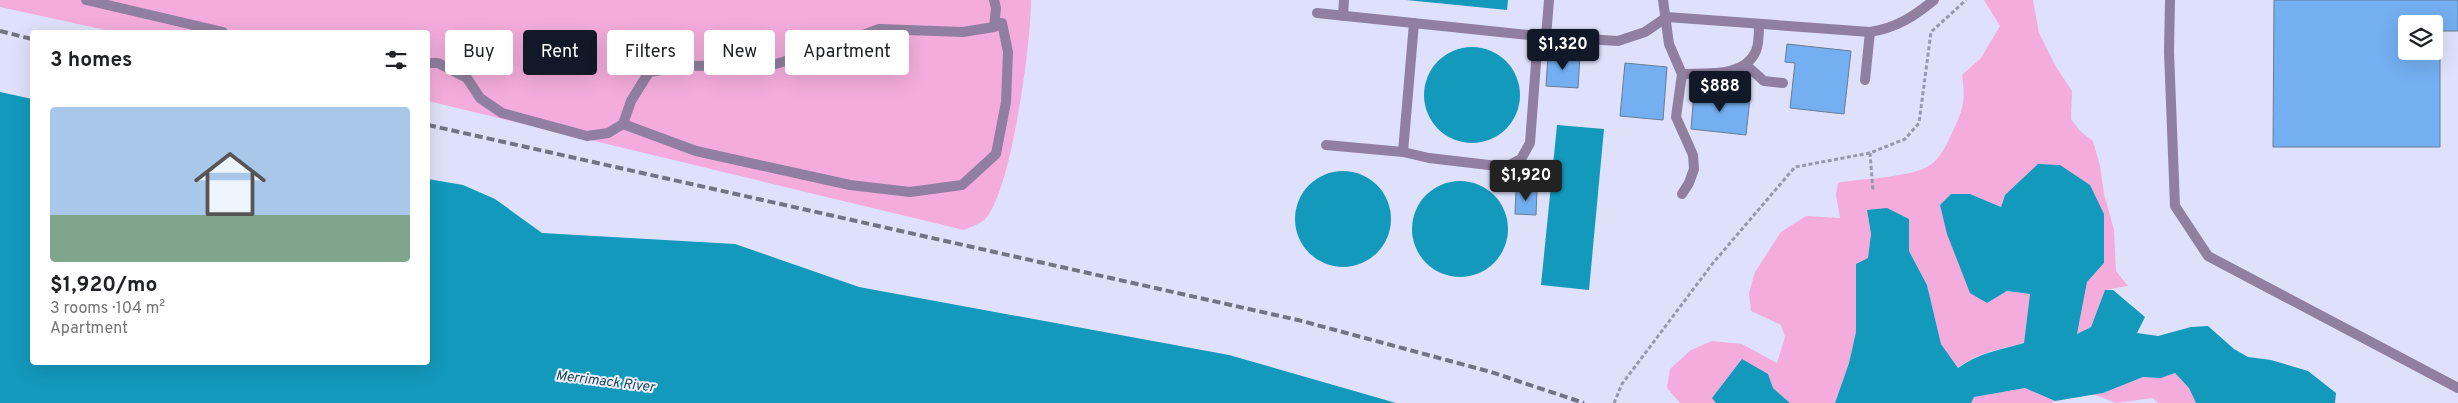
<!DOCTYPE html>
<meta charset="utf-8">
<style>
:root{--surface:#fff;--page:#f6f6f6;--text:#202124;--muted:#757577;--accent:#111827}
body{margin:0;font-family:Overpass,sans-serif;background:var(--page);color:var(--text);height:100vh;display:flex;flex-direction:column;font-size:19px;white-space:nowrap}
*{box-sizing:border-box;margin:0}
p{font-size:16px;color:var(--muted)}
.icon{flex:none;width:28px;height:28px;fill:none;stroke:currentColor;stroke-width:2;stroke-linecap:round;stroke-linejoin:round}
.map{position:relative;flex:1;overflow:hidden}
.drawer{position:absolute;left:30px;top:30px;width:400px;height:335px;display:flex;flex-direction:column;background:var(--surface);border-radius:5px;box-shadow:0 5px 20px #0002}
.drawer>*{flex:none}
.top-card{position:absolute;left:445px;top:30px;width:475px;height:45px;display:flex;gap:10px}
.controls{position:absolute;left:2398px;top:15px;display:grid;gap:10px}
.controls a{display:grid;place-items:center;width:45px;height:45px;border-radius:5px;background:var(--surface);box-shadow:0 5px 20px #0002;font-size:25px}
.price{position:absolute;translate:-50% -42px;padding:0 11px;border-radius:5px;background:var(--accent);color:#fff;font-size:16px;line-height:32px;filter:drop-shadow(0 1px 2px #0008)}
.price::after{content:'';position:absolute;left:50%;top:30px;width:15px;height:11px;margin-left:-8px;background:inherit;clip-path:polygon(0 0,100% 0,50% 100%)}
.price.selected{background:#222;color:#fff}
ul{padding:0;list-style:none}
li{display:grid;align-content:center;gap:10px;height:265px;padding:0 20px}
li span{display:grid;place-items:center;height:155px;border-radius:5px;color:#555}
li>.icon{margin-inline-start:auto}
span .icon{width:90px;height:90px;fill:#fffc;stroke-width:1}
li b{font-size:21px}
h2{display:flex;justify-content:space-between;align-items:center;height:60px;padding:0 20px;font-size:21px}
.pill{padding:0 18px;border-radius:5px;background:var(--surface);box-shadow:0 5px 20px #0002;font-size:18px;line-height:45px}
.pill.selected{background:var(--accent);color:#fff}
.map>svg:first-child{display:block}
</style>
<div class="map">
<svg width="2458" height="403" viewBox="0 0 2458 403">
<rect width="100%" height="100%" fill="#dfe1fa"/>
<g fill="#f3acdb">
<path d="M0,0H1031C1031,44 1012,185 987,217C982,223 971,227 964,230L428,101V32H115L0,7Z"/>
<path d="M1984,0H2033L2039,33L2056,67L2072,91L2071,119L2080,131L2093,141L2100,166L2104,194L2114,230L2116,271L2128,286L2105,290L2091,327L2077,334L2087,282L2104,263L2021,182L2005,195L2001,207L1970,194L1987,303L2007,291L2030,294L2024,343C2001,349 1976,353 1958,368L1941,344L1927,285L1909,251V219L1867,210L1871,234L1868,259L1856,265V332L1849,363L1835,403H1790L1773,388L1768,374L1713,398L1716,403H1680L1667,388L1670,369L1691,350L1712,341L1742,344L1777,363L1785,337L1781,325L1751,311L1749,293L1755,272L1781,232L1806,216L1840,218L1836,195L1838,183C1861,178 1919,178 1934,162C1942,154 1947,144 1952,133C1963,110 1966,101 1962,75L1981,58L2000,26Z"/>
<polygon points="2175,373 2189,388 2196,403 2158,403 2153,398 2116,403 2093,394 2103,393 2143,377 2161,378"/>
<polygon points="2025,388 2055,401 2051,403 1971,403 1973,397"/>
</g>
<g fill="#1399bc">
<polygon points="1406,0 1508,0 1507,10"/>
<circle cx="1472" cy="95" r="48"/>
<polygon points="0,92 32,99 32,362 428,362 428,179 463,185 495,199 542,233 735,244 859,287 1229,355 1396,403 0,403"/>
<polygon points="1557,125 1604,129 1589,290 1541,285"/>
<path d="M2038,164L2060,165L2090,185L2104,214V263L2087,282L2077,334L2091,327L2105,290H2113L2145,317L2137,333L2158,336L2191,327L2208,326L2234,349L2248,357L2271,360L2308,371L2336,393L2335,403H2196L2189,388L2175,373L2161,378L2143,377L2103,393L2055,401L2025,388L1974,397L1971,403H1835L1849,363L1856,332V264L1868,258L1871,234L1867,210L1887,208L1909,219V251L1927,285L1941,344L1958,368C1978,353 2000,350 2024,343L2030,294L2007,291L1987,303L1970,293L1947,234L1940,205L1951,194H1970L2001,207L2005,195Z"/>
<circle cx="1343" cy="219" r="48"/>
<circle cx="1460" cy="229" r="48"/>
<polygon points="1742,359 1768,374 1773,388 1790,403 1716,403 1712,398"/>
</g>
<g fill="#74aff1" stroke="#687c93">
<polygon points="2274,0 2458,0 2458,31 2434,31 2434,24 2406,24 2406,51 2440,51 2440,147 2273,147"/>
<polygon points="1787,44 1851,51 1844,114 1790,108 1795,63 1785,62"/>
<polygon points="1548,54 1580,56 1578,88 1546,86"/>
<polygon points="1625,63 1667,67 1663,120 1620,116"/>
<polygon points="1694,92 1750,98 1746,135 1691,129"/>
<polygon points="1516,189 1537,190 1536,215 1515,214"/>
</g>
<g fill="none" stroke-linecap="round" stroke-linejoin="round">
<g stroke="#9798ac" stroke-width="3" stroke-dasharray="4 2.5" stroke-linecap="butt">
<polyline points="1870,153 1873,191"/>
<polyline points="1614,403 1622,384 1713,263 1795,167 1870,153 1905,139 1919,123 1931,32 1966,0"/>
</g>
<g stroke="#917f9f" stroke-width="10">
<polyline points="86,0 223,32"/>
<polyline points="994,0 996,8 994,27 963,32 879,29 820,51 772,65 687,66 649,72 631,101 623,124 696,151 850,185 910,192 962,185 996,154 1006,102 1008,52 1002,23 994,27"/>
<path d="M1663,0L1669,44L1682,74C1707,73 1744,78 1756,51C1759,44 1759,32 1759,24"/>
<polyline points="2170,0 2169,52 2175,206 2208,256 2458,388"/>
<path d="M1317,13L1538,36L1618,41L1645,32L1667,17L1870,32C1896,28 1913,17 1934,0"/>
<polyline points="1343,16 1344,0"/>
<polyline points="1414,23 1403,152 1429,158 1506,167 1521,159 1530,143 1538,36"/>
<polyline points="1546,37 1549,0"/>
<polyline points="428,63 438,63 467,78 480,98 502,113 587,136 608,133 623,124"/>
<polyline points="1746,65 1764,81 1783,83"/>
<polyline points="1865,80 1870,32"/>
<polyline points="1326,145 1403,152"/>
<polyline points="1682,194 1689,183 1694,169 1693,155 1676,117 1682,74"/>
</g>
<g stroke="#727384" stroke-width="4" stroke-dasharray="8 4" stroke-linecap="butt">
<polyline points="0,31 32,39"/>
<polyline points="428,125 1298,320 1491,372 1584,403"/>
</g>
</g>
<g text-anchor="middle" dominant-baseline="central" stroke-width="4" stroke-linejoin="round" paint-order="stroke">
<g font-size="14" font-style="italic" fill="#174858" stroke="#eeeffc">
<text transform="translate(605 382) rotate(7)">Merrimack River</text>
</g>
</g>
</svg>
<div class="controls">
<a><svg class="icon" aria-label="layers" viewBox="0 0 24 24"><path d="M12 4l9 5-9 5-9-5zM3 14l9 5 9-5"/></svg></a>
</div>
<b class="price" style="left:1563px;top:71px">$1,320</b>
<b class="price" style="left:1720px;top:113px">$888</b>
<b class="price selected" style="left:1526px;top:202px">$1,920</b>
<div class="top-card">
<a class="pill">Buy</a>
<a class="pill selected">Rent</a>
<a class="pill">Filters</a>
<a class="pill">New</a>
<a class="pill">Apartment</a>
</div>
<section class="drawer">
<h2>3 homes<svg class="icon" aria-label="filters" viewBox="0 0 24 24"><path d="M4 7h16M4 17h16"/><circle cx="9" cy="7" r="2"/><circle cx="15" cy="17" r="2"/></svg></h2>
<ul>
<li><span style="background:linear-gradient(#a9c7e8 70%,#7fa58c 0)"><svg class="icon" aria-label="home" viewBox="0 0 24 24"><path d="M3 11l9-7 9 7M6 9v11h12V9"/></svg></span><div><b>$1,920/mo</b><p>3 rooms · 104 m²</p><p>Apartment</p></div></li>
</ul>
</section>
</div>
